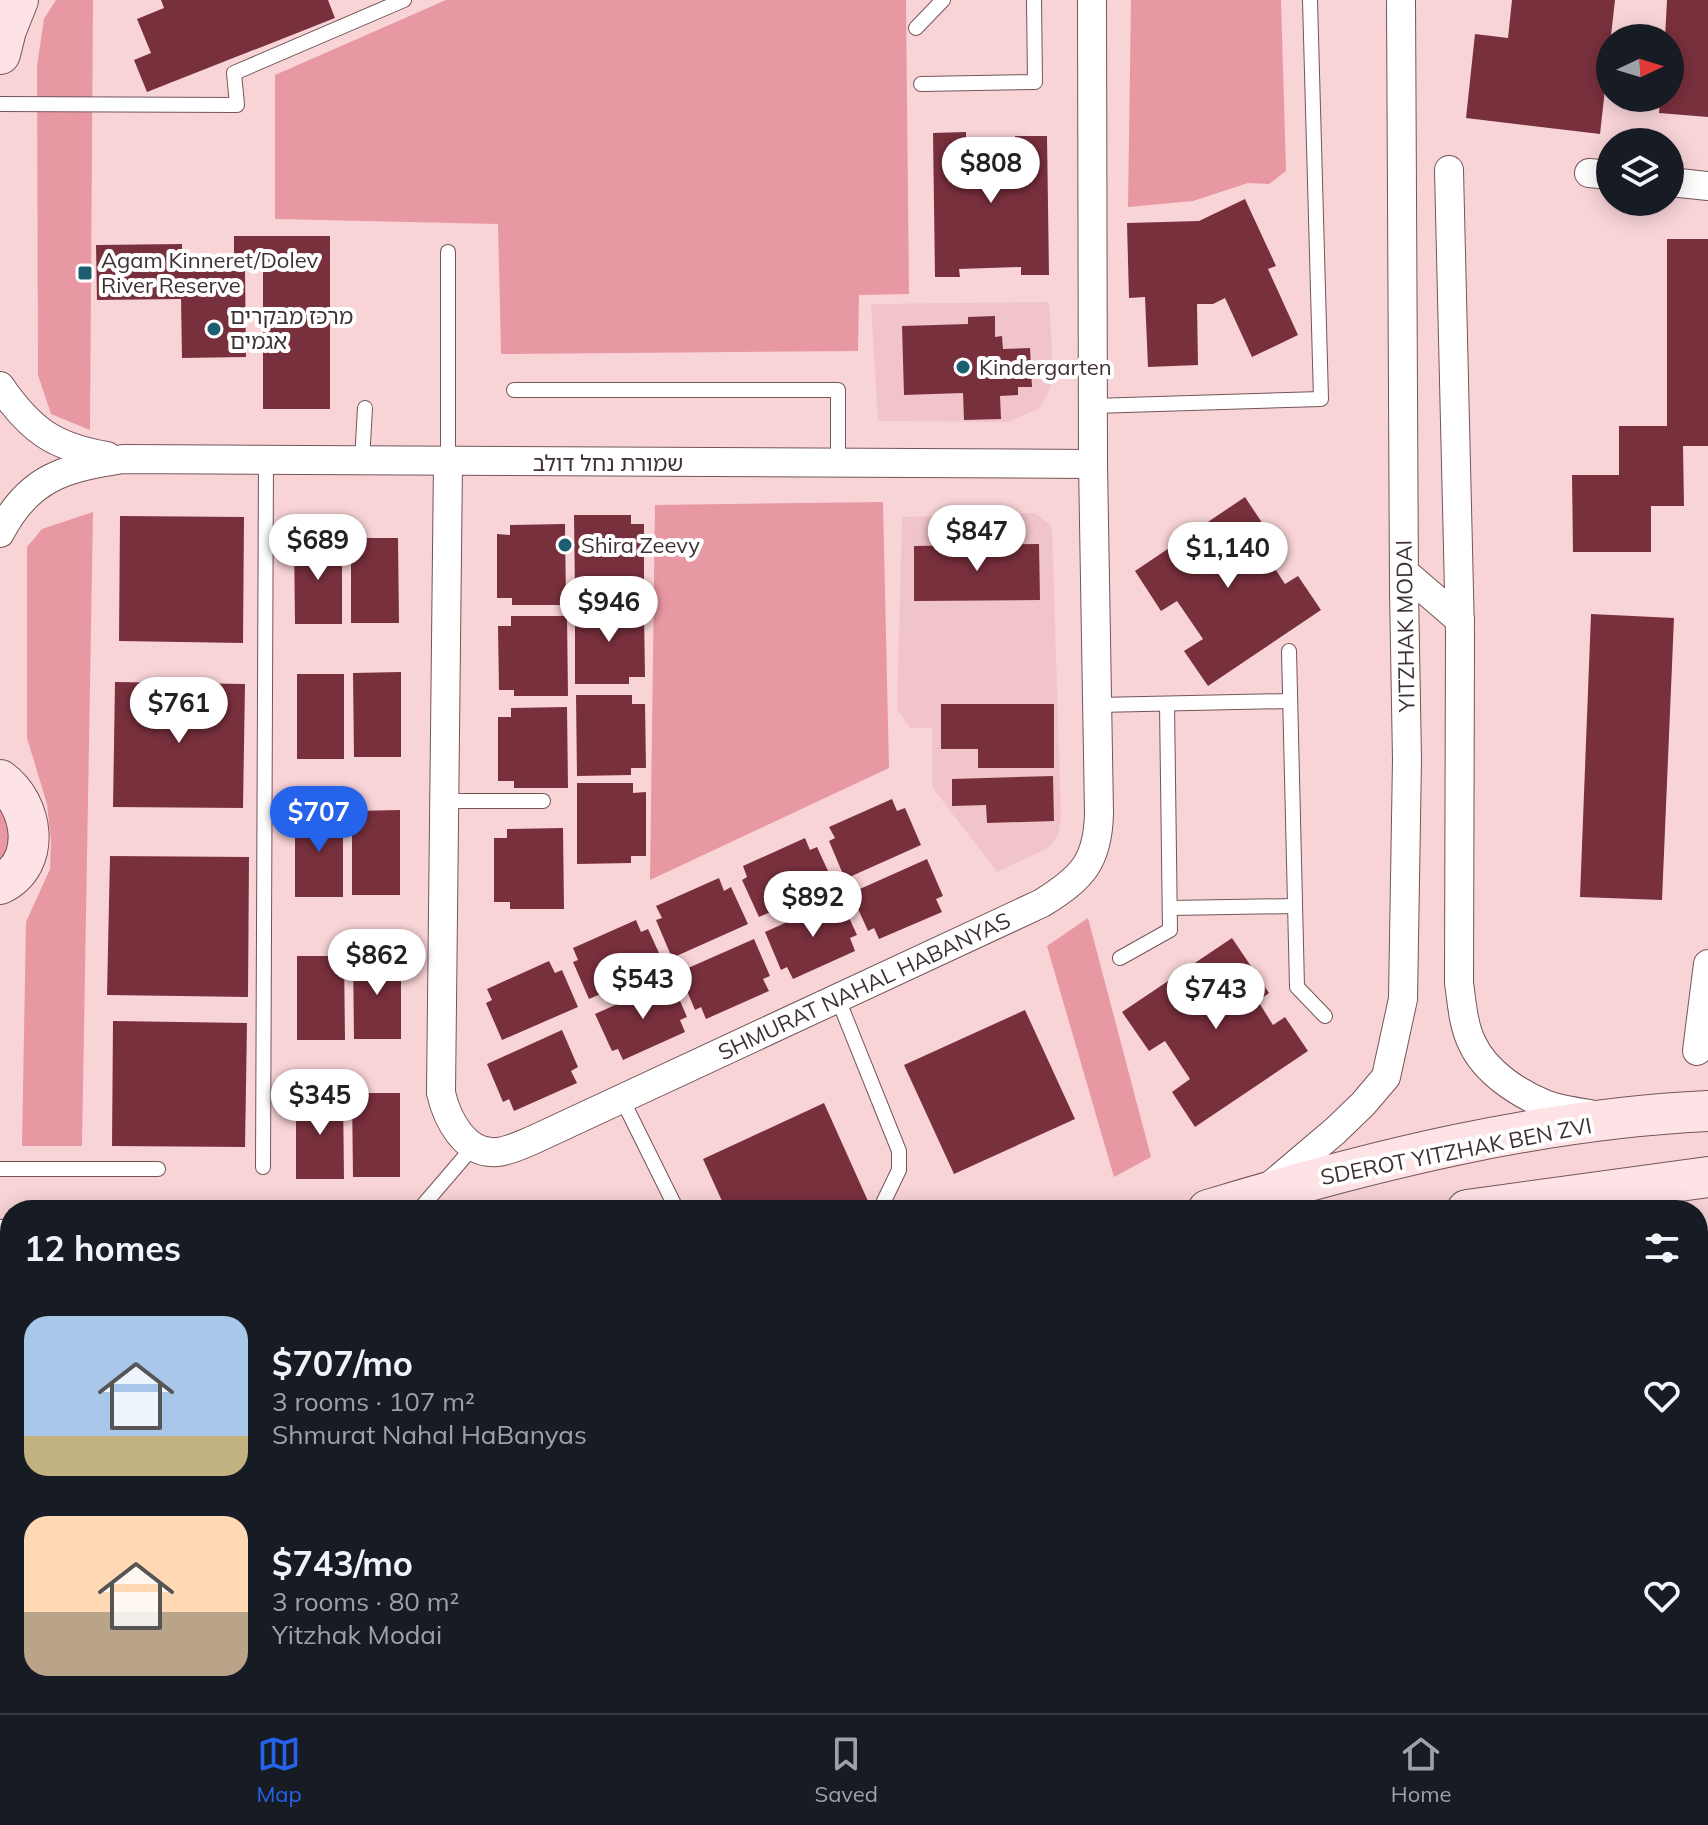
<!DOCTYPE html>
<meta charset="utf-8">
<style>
:root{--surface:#171b24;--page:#20242c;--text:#f1f3f6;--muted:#9ea1a6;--line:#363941;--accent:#2563eb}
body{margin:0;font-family:Mulish,"Noto Sans Hebrew",sans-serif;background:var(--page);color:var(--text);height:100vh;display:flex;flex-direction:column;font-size:30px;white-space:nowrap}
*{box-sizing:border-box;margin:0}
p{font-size:26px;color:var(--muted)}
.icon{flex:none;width:44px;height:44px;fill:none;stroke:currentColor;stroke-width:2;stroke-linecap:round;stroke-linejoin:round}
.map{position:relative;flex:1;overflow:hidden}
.details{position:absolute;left:0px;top:1200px;width:1708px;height:514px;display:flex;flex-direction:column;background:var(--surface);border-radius:32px 32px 0 0;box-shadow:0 4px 20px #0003}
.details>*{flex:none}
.needle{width:52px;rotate:86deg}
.fabs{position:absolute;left:1596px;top:24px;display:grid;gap:16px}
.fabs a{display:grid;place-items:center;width:88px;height:88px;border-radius:50%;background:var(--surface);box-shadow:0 4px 20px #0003;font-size:40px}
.price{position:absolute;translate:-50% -68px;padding:0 18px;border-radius:28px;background:#fff;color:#222;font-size:26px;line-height:52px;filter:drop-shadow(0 2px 4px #0008)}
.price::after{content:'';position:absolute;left:50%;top:48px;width:24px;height:18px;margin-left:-12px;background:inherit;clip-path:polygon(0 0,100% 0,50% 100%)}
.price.active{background:var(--accent);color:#fff}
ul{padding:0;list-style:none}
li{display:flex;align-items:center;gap:24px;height:200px;padding:0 24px}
li span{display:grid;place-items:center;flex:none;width:224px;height:160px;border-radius:24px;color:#555}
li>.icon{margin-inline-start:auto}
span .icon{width:96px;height:96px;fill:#fffc;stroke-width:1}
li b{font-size:34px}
h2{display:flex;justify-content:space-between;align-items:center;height:96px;padding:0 24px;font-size:34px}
.tab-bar{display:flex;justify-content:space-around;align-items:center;height:112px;border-top:2px solid var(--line);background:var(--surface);font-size:22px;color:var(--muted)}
.tab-bar a{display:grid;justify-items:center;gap:4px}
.tab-bar .active{color:var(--accent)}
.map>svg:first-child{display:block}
</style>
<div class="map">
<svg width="1708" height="1713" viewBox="0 0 1708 1713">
<rect width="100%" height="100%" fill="#f9d4d7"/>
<g fill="#f0c4c8">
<polygon points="1049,302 1052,348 1051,386 1040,408 1008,422 878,421 871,304"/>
<polygon points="1035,513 1052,527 1061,816 1058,835 1048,848 997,872 932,787 932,728 910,728 897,709 902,517"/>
</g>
<g fill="#e898a2">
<polygon points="56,0 93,0 90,430 51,414 38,375 37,66 44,19"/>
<polygon points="446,0 906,0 909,294 859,295 858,351 501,354 498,224 275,219 275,75"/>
<polygon points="1131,0 1281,0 1286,171 1269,184 1248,183 1193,201 1128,207"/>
<polygon points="883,502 889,768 650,880 655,505"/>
<polygon points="93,512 82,1146 22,1146 26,922 50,869 51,841 47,804 27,738 27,547 42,529"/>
<polygon points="0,801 13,834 0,865"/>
<polygon points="1088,918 1151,1157 1114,1177 1047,946"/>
<polygon points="35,1704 194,1704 198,1713 38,1713"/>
</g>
<g fill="#79303d">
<polygon points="161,0 328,0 335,18 147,92 134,60 151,53 137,19 164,8"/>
<polygon points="1512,0 1615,0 1600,134 1466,118 1475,34 1508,38"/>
<polygon points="1667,0 1708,0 1708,117 1659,113 1660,98 1670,98 1670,38 1665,38"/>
<polygon points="966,132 966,144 1015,143 1015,136 1047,136 1049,275 1021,275 1021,267 959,269 960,277 935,277 933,133"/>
<polygon points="1245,199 1276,266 1268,269 1298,335 1252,357 1225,298 1213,304 1197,304 1198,365 1148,367 1145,297 1129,298 1127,223 1199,221"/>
<polygon points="234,236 330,236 330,409 263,409 263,264 234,264"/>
<polygon points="1667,239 1708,239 1708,446 1683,446 1684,506 1651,506 1651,552 1573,552 1572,475 1619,475 1619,426 1667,426"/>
<polygon points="182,244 182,271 245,271 246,357 182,358 181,299 97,300 96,245"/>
<polygon points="995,316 995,337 1002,336 1003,349 1030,348 1032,387 1018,387 1018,395 1000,396 1001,419 964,420 963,393 904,395 902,326 968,324 968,317"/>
<polygon points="1245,497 1282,553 1270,561 1285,584 1298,576 1321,610 1208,686 1184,651 1203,639 1177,601 1161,611 1135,571"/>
<polygon points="574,515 631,515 631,524 644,524 644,588 629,588 629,595 575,595"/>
<polygon points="120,516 244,517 243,643 119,641"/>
<polygon points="565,524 566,605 512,605 512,598 497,598 497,534 510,535 510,525"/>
<polygon points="351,538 398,538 399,623 351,623"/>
<polygon points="294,540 342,540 342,624 295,624"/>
<polygon points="1039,544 1040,600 914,601 914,546"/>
<polygon points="575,604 631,604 631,613 644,613 645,677 629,677 629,684 575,684"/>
<polygon points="1591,614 1674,618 1662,900 1580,897"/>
<polygon points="511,616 567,616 568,696 514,696 514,690 499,690 498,626 511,626"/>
<polygon points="401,672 401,757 354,757 353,673"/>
<rect x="297" y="674" width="47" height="85"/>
<polygon points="115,682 245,684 243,808 113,807"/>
<polygon points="576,695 632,695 632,704 645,704 646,768 631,768 631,775 577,776"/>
<polygon points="941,704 1054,704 1054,768 978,768 978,749 941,749"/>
<polygon points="567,707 568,788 514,788 514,781 498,781 498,717 511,717 511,708"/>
<polygon points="1053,776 1054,821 987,823 986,805 952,806 952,779"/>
<polygon points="577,783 633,783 633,793 646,792 646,856 631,856 631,863 577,864"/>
<polygon points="892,799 897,811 905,808 921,845 845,879 829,841 835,838 829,827"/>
<polygon points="400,810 400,895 352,895 352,811"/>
<rect x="295" y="812" width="48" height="85"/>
<polygon points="563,828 564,909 510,909 510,902 494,902 494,838 507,838 507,829"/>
<polygon points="805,838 810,850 817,847 834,884 759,917 742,880 747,877 743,866"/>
<polygon points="110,856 249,857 248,997 107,995"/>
<polygon points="927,859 943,896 936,899 942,912 879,939 874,928 868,931 851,893"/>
<polygon points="719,878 724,891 731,887 748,924 672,958 656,920 662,918 656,906"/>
<polygon points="840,898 857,935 850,938 855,951 793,979 787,967 781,970 765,932"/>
<polygon points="636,920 641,932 648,929 665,966 589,999 573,962 578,960 573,948"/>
<polygon points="1232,938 1269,993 1258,1001 1273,1025 1285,1017 1308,1051 1195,1127 1172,1092 1190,1079 1165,1041 1149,1051 1122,1012"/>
<polygon points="754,939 770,976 763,979 769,991 706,1019 701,1007 695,1010 679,972"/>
<polygon points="401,954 401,1039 354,1039 353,955"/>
<polygon points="297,956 344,956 345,1040 297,1040"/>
<polygon points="549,961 555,973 562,970 578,1007 502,1040 486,1003 492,1000 487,989"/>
<polygon points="671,980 687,1017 680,1020 685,1032 623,1060 618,1049 612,1051 595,1014"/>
<polygon points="1025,1010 1075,1119 954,1174 904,1065"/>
<polygon points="113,1021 247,1023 245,1147 112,1146"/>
<polygon points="562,1030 578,1067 571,1071 577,1083 514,1111 509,1099 503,1102 487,1064"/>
<polygon points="352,1093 400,1093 400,1177 353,1177"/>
<polygon points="296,1094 343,1094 344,1179 296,1179"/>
<polygon points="824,1103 872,1210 726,1210 703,1159"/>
<polygon points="619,1201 623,1210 600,1210"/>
<polygon points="806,1704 967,1704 972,1713 811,1713"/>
</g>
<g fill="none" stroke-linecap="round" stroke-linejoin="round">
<g stroke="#745558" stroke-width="16">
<g id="lane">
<polyline points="916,28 943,0"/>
<polyline points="921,84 1035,82 1034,0"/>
<polyline points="0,104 237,105 234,73 404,0"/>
<polyline points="448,252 448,462"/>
<polyline points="514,390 838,390 838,463"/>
<polyline points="1093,406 1321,399 1310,0"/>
<polyline points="362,460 365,408"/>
<polyline points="1289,651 1297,987 1325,1016"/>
<polyline points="1097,705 1290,701"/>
<polyline points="444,801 543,801"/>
<polyline points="1170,908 1295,906"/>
<polyline points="1120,958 1170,930 1167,704"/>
<polyline points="838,999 899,1151 899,1170 884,1201"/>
<polyline points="622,1099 677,1210"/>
<polyline points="263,1167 266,460"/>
<polyline points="0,1169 158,1169"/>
<polyline points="419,1210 473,1147"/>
<polyline points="0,1227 10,1226"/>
</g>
</g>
<g stroke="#745558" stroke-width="30">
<g id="street">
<path d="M1449,170L1460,633L1459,983C1462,1003 1463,1025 1472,1043C1485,1072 1519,1094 1547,1105C1561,1110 1576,1112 1590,1114"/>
<polyline points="1589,173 1610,175"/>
<polyline points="1670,182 1708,186"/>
<path d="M0,386C30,430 54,447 107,456"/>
<path d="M448,462L441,1093C447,1119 465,1155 497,1152C509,1151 521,1145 533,1140L1042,903C1082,878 1098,862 1099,813L1093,464L1092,0"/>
<path d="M0,533C29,477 65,468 123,459L1093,464"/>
<polyline points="1404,572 1460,620"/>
<polyline points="1697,1051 1708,964"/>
<polyline points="1270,1186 1335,1131 1363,1104 1386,1077 1403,999 1407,760 1404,591 1401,0"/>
<polyline points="1484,1704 1485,1713"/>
<polyline points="1528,1704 1529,1713"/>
<polyline points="1247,1713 1283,1704"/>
</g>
</g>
<g stroke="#745558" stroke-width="42">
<g id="secondary">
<polyline points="0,54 6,30 18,0"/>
<path d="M0,780C33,804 43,863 0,884"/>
<path d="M1208,1210C1370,1161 1538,1119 1708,1111"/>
<polyline points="1467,1210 1708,1177"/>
<polyline points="301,1713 312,1704"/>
<polyline points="405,1713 415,1704"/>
</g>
</g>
<use href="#lane" stroke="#fff" stroke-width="14"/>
<use href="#street" stroke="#fff" stroke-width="28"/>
<use href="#secondary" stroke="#fee3e6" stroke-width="40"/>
</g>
<g fill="#1c5f72" stroke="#fff" stroke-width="3">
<rect x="77" y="265" width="16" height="16" rx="4"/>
<circle cx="214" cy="329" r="8"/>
<circle cx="963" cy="367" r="8"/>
<circle cx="565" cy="545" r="8"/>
</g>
<g text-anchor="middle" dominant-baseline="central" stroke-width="8" stroke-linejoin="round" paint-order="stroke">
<g font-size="22" fill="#3f3133" stroke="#fff" text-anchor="start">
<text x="101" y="260">Agam Kinneret/Dolev<tspan x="101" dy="25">River Reserve</tspan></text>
<text x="230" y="316">מרכז מבקרים<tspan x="230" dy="25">אגמים</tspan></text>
<text x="979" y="367">Kindergarten</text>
<text x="581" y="545">Shira Zeevy</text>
</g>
<g font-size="22" fill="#3f3133" stroke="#fff">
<text x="608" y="463">שמורת נחל דולב</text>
<text transform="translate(1405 626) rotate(-91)">YITZHAK MODAI</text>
<text transform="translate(864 986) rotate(-25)">SHMURAT NAHAL HABANYAS</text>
<text transform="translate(1456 1151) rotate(-11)">SDEROT YITZHAK BEN ZVI</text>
</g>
</g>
</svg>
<div class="fabs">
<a><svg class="needle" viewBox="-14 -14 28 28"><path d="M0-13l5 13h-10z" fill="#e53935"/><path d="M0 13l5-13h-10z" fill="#9ea1a6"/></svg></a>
<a><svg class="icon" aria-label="layers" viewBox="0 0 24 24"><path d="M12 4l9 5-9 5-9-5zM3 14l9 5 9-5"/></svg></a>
</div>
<b class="price" style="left:991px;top:205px">$808</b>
<b class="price" style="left:977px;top:573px">$847</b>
<b class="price" style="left:318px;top:582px">$689</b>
<b class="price" style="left:1228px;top:590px">$1,140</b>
<b class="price" style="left:609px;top:644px">$946</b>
<b class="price" style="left:179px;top:745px">$761</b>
<b class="price active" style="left:319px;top:854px">$707</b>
<b class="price" style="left:813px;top:939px">$892</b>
<b class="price" style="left:377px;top:997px">$862</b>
<b class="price" style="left:643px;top:1021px">$543</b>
<b class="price" style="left:1216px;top:1031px">$743</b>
<b class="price" style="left:320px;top:1137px">$345</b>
<section class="details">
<h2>12 homes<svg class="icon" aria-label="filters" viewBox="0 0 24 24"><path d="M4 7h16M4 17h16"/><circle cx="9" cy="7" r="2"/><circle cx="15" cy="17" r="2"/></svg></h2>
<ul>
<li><span style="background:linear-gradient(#a9c7e8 75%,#c2b280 0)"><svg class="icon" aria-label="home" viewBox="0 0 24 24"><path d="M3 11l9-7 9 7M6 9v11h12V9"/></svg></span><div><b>$707/mo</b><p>3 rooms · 107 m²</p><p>Shmurat Nahal HaBanyas</p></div><svg class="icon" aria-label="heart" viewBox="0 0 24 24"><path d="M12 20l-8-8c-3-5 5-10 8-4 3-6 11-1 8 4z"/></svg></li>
<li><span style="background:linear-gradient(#ffd9b3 60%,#b9a48a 0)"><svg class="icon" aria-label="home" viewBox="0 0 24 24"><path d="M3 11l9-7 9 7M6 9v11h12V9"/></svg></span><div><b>$743/mo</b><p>3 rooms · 80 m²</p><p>Yitzhak Modai</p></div><svg class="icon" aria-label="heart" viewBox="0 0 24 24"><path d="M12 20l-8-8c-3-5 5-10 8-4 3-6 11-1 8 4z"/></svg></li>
</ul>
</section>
</div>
<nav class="tab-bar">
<a class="active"><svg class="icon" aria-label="map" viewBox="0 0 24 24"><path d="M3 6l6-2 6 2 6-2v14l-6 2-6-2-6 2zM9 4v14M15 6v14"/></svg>Map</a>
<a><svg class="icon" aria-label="saved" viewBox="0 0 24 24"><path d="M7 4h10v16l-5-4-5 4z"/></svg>Saved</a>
<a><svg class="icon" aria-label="home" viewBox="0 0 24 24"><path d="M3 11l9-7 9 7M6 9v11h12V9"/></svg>Home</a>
</nav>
